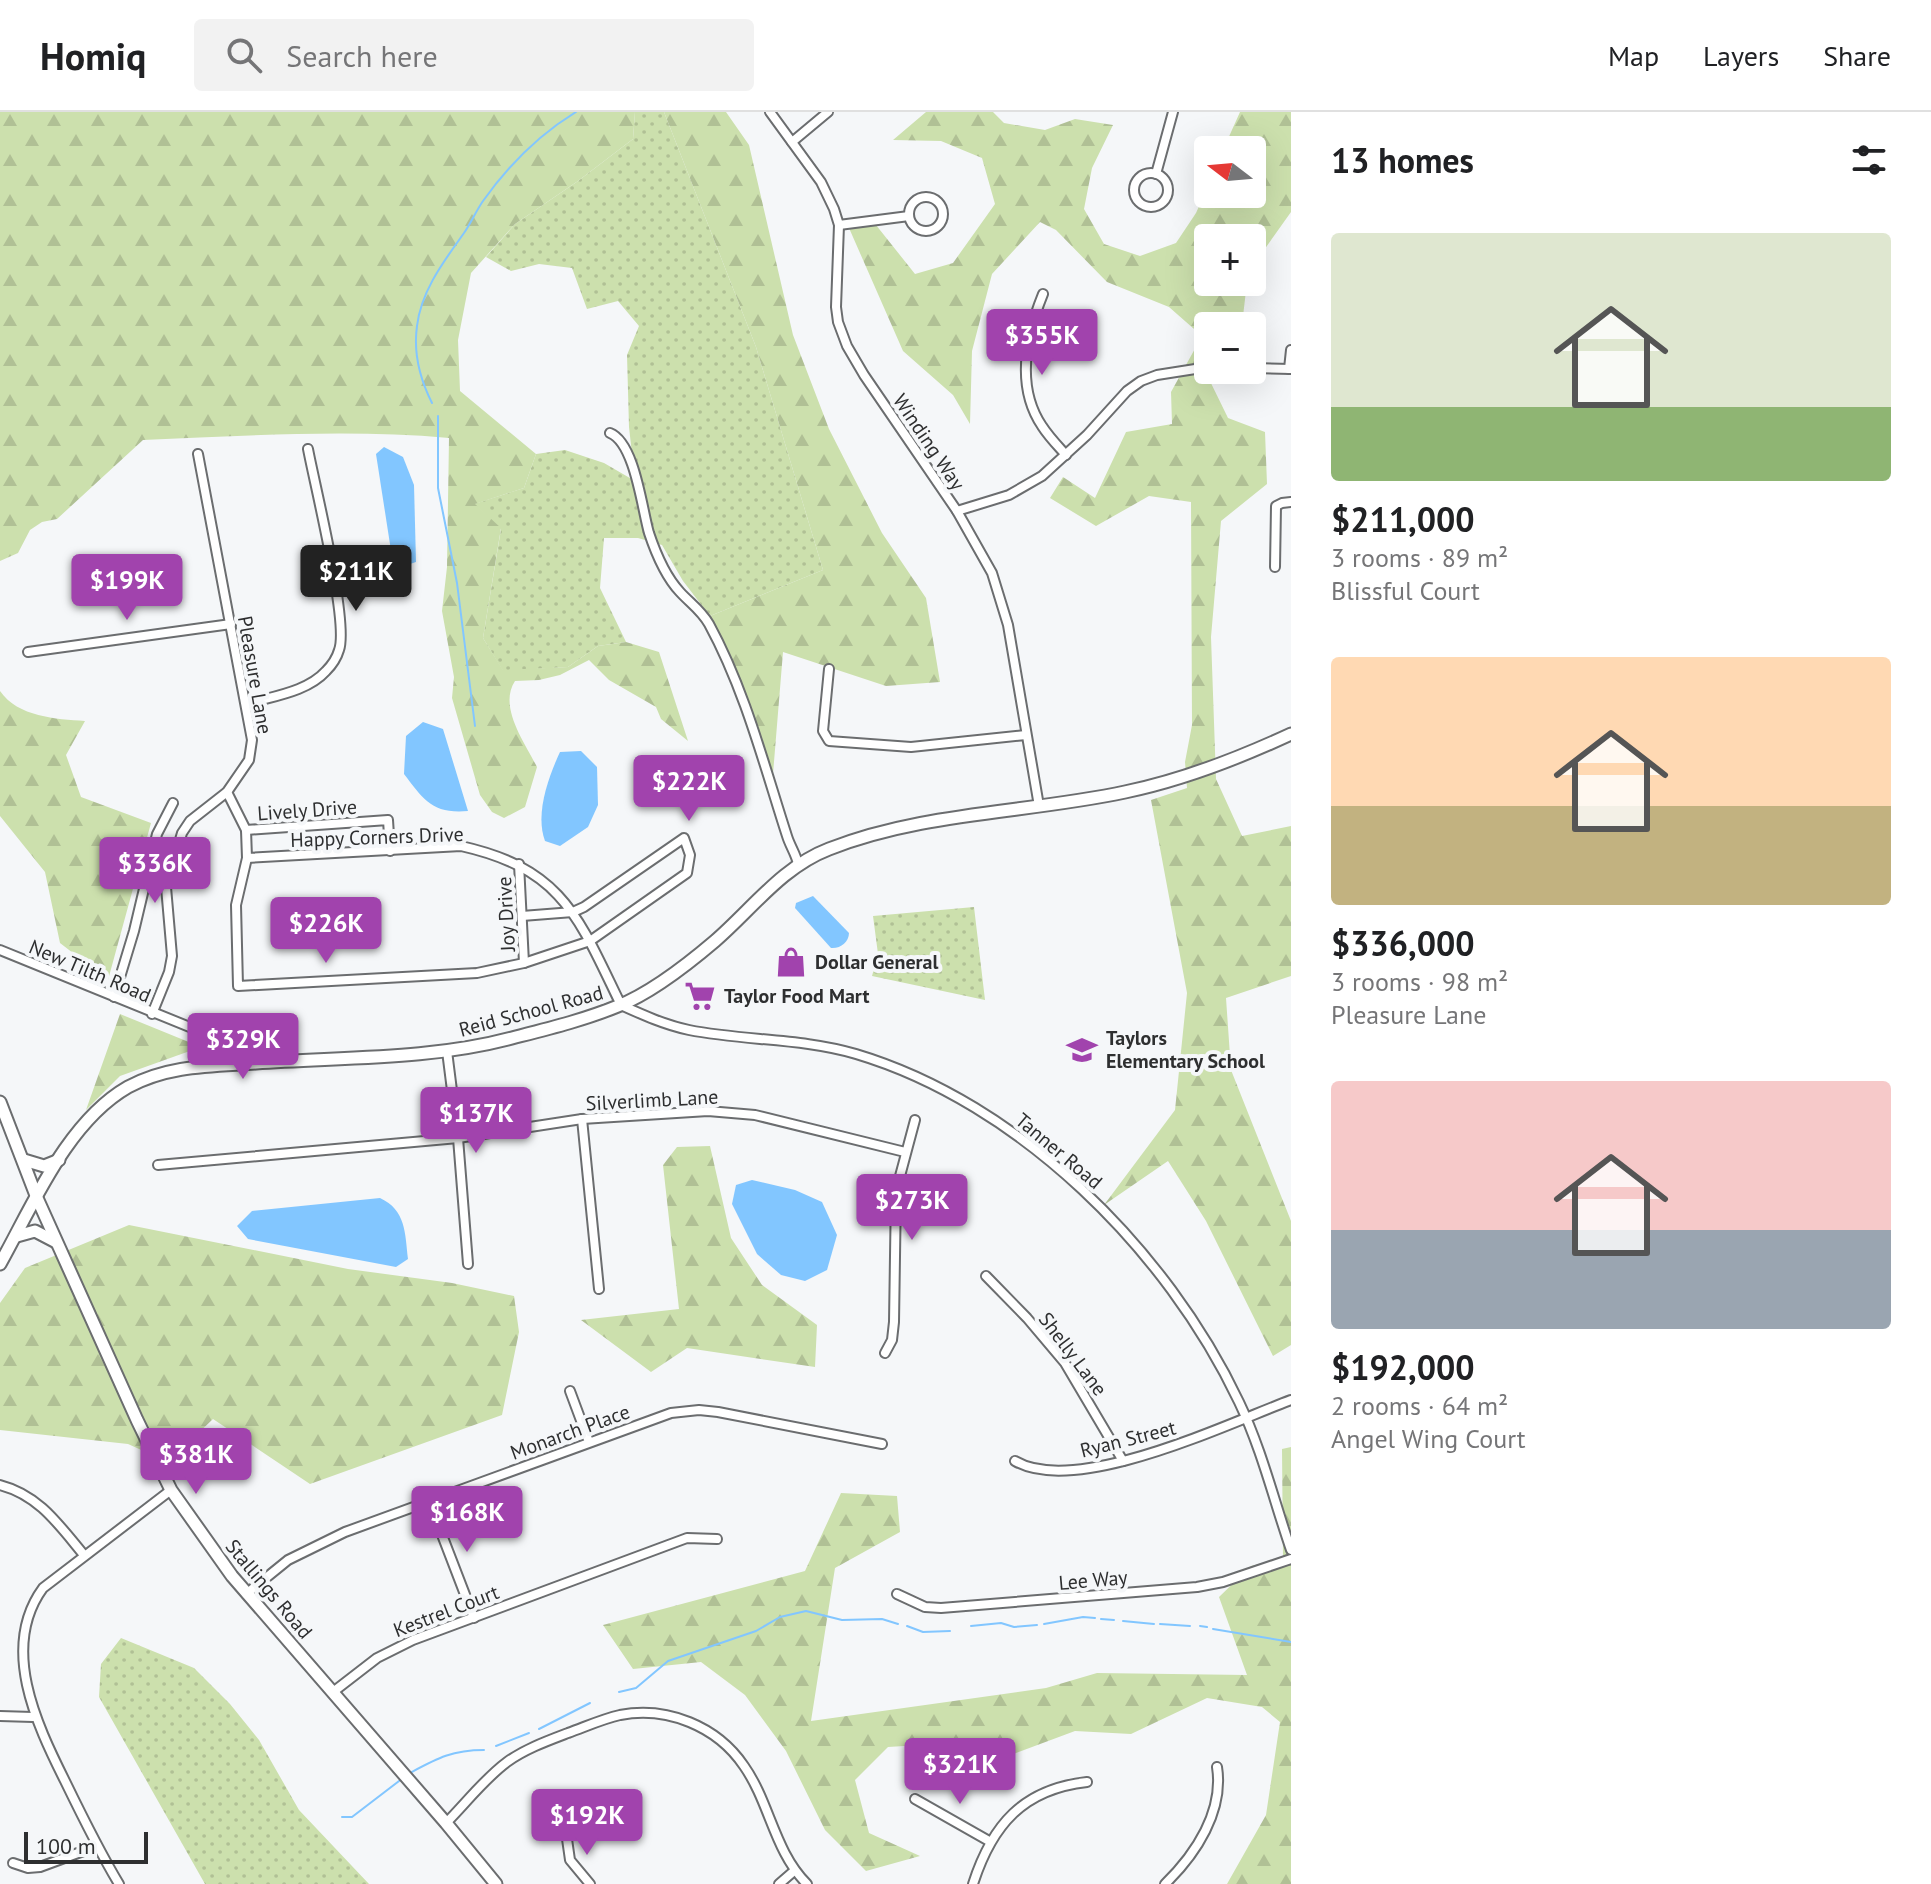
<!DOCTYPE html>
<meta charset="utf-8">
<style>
:root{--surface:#fff;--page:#f2f2f2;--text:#202124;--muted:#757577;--line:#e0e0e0;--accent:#a143ad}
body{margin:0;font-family:"PT Sans",sans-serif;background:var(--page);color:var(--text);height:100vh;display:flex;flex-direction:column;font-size:30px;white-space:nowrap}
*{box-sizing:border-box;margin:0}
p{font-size:26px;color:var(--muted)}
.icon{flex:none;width:44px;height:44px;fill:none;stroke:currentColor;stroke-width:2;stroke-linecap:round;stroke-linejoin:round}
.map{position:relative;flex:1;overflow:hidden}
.side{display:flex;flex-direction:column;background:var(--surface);width:640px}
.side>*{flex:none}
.needle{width:52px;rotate:286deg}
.fabs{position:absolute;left:1194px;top:24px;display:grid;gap:16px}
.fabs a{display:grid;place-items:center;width:72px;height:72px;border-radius:8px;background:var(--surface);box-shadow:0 8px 32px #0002;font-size:40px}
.scale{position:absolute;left:24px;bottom:20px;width:124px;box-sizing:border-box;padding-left:8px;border:4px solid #2e2f30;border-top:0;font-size:22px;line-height:28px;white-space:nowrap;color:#2e2f30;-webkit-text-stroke:6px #f5f7f9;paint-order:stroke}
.price{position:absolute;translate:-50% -68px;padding:0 18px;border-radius:8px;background:var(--accent);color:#fff;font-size:26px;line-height:52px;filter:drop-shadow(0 2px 4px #0008)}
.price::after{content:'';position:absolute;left:50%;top:48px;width:24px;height:18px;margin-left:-12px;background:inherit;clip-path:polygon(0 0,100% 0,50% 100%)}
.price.current{background:#222;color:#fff}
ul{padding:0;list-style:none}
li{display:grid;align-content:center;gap:16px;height:424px;padding:0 40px}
li span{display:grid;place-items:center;height:248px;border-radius:8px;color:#555}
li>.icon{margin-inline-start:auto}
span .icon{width:144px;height:144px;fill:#fffc;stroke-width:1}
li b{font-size:34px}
h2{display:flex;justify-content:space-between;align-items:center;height:96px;padding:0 40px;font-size:34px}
header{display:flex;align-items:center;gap:48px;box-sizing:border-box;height:112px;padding:0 40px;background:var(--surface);border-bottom:2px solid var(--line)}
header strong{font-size:38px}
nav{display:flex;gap:44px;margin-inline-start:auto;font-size:28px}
.search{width:560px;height:72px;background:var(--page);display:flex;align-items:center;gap:20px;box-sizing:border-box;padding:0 28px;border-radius:8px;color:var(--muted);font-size:30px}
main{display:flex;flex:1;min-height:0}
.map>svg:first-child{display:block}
</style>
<header>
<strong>Homiq</strong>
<div class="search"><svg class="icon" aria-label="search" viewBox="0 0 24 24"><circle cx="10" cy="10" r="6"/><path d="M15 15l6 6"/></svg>Search here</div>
<nav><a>Map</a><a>Layers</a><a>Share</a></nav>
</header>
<main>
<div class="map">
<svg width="1291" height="1772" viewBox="0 0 1291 1772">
<defs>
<pattern id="grass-dots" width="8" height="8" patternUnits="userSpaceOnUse" patternTransform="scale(2)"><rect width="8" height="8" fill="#cce0ad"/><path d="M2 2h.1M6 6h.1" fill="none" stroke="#b0c095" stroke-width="1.8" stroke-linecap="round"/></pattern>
<pattern id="forest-firs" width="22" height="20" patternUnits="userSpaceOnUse" patternTransform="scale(2)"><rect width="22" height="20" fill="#cce0ad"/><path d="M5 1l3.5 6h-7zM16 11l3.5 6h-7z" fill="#b0c095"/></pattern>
</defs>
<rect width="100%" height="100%" fill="#f5f7f9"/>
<g fill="url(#grass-dots)">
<polygon points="635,0 664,0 756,235 823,458 710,504 683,469 662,433 638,426 604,426 600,476 626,530 598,534 568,555 503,559 483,526 501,417 474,392 524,376 536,342 565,338 604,351 635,369 629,315 627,243 639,214 618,189 587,197 572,156 539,152 511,159 486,145 515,112 578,69 633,27"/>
<polygon points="974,795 985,888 872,864 878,842 873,804"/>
<polygon points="121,1526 194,1556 230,1592 259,1628 299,1698 369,1772 205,1772 99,1585 101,1552"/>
</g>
<g fill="url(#forest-firs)">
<path d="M0,0H635L633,27L578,69L515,112L471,161L458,228L460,279L536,342L524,376L475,392L501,416L483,526L503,558L568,555L598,534L626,530L659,540L688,629L661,607L656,595L609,568L589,548L560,563L539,568L515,569C498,595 525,631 537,655L525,695L504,706L492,700L480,683L452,586L454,565L442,499L447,455L449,326C347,317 245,324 143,328L57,407L42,410L30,418L18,441L0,449Z"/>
<polygon points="664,0 726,0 749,33 793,223 829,317 882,421 926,486 940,570 886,574 783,540 773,662 710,504 823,458 756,235"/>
<polygon points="926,0 993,0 1004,11 1045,18 1075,7 1113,13 1092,56 1084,97 1104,132 1140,144 1176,131 1196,101 1208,74 1208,82 1252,82 1252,38 1223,38 1240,0 1291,0 1291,100 1252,155 1252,126 1208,126 1208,170 1247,170 1242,213 1208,214 1208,258 1210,258 1208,265 1228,306 1265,320 1267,372 1221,409 1211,525 1216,667 1242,724 1291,714 1291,864 1226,886 1231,958 1291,1109 1291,1233 1273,1244 1206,1109 1168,1049 1104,1093 1175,998 1187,881 1151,688 1187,676 1185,650 1192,613 1191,390 1149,384 1096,414 1050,386 1063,365 1095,386 1126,320 1172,312 1171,280 1202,224 1169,195 1107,170 1056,118 1040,110 992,162 972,239 970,312 953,283 903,239 849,116 876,113 915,162 953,151 995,92 982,46 941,29 893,28"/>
<path d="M0,579C18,605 56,607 85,609L66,643L81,685L151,711L108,868L60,831L45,760L0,704Z"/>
<polygon points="120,902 201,935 120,964 86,998"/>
<polygon points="710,1034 731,1126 762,1173 817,1213 815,1255 687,1236 651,1260 581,1208 679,1197 663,1053 677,1035"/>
<polygon points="129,1113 348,1157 452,1171 514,1184 519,1220 502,1303 310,1372 213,1307 168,1350 128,1332 0,1318 0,1191 25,1156"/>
<polygon points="1291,1335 1291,1772 1227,1772 1266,1703 1280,1610 1262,1595 1207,1586 1131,1622 1075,1619 984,1653 936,1632 888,1635 855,1668 869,1721 920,1744 866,1759 825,1718 786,1639 745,1583 701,1550 633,1557 603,1513 805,1459 841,1381 897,1384 900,1420 835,1456 811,1609 1046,1576 1097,1561 1247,1563 1219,1485 1251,1454 1283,1446 1282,1337"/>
</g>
<g fill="#82c6ff">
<polygon points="384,335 403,345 414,373 416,450 401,455 392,445 376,342"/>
<path d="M423,610L443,617L468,699C432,702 424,688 404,662L406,624Z"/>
<path d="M581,639L597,655L598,693L588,715L560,734L545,729C535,702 548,666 560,640Z"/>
<path d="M813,784L849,821C849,830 840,837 831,836L795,796L796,791Z"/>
<polygon points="752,1068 795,1078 822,1090 837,1123 827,1158 805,1169 781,1163 757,1142 732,1092 736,1073"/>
<path d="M380,1086C406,1098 405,1121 408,1147L396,1155L248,1127L237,1114L252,1099Z"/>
</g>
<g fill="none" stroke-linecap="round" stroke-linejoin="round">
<g stroke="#82c6ff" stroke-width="2">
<path d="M432,291C420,267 413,242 417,214C421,179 444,149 464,121C471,111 476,99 483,89C508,54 540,22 576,0"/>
<polyline points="438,304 438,376 457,471 475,614"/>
<polyline points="1101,1507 1114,1508"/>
<polyline points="1123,1509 1154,1512"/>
<polyline points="1044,1512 1083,1505 1095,1506"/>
<polyline points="1160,1512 1190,1514"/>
<polyline points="907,1514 923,1520 950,1519"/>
<polyline points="971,1514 1001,1511 1014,1515 1037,1513"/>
<polyline points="1200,1514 1207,1515"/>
<polyline points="1213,1517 1291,1530"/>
<polyline points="619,1580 636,1576 668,1549 756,1519 780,1505 806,1499 842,1508 882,1507 898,1512"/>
<polyline points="539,1617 590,1591"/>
<polyline points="496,1634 529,1621"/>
<path d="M408,1662C436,1647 451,1638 484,1638"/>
<polyline points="342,1705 352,1705 403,1666"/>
</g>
<g stroke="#6b6d6f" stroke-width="12">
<g id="minor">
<polyline points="770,0 821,70 834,97 839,113 836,195 838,210 847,234 864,263 957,399 992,461 1008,513 1039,694"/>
<polyline points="792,30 828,0"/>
<circle cx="1151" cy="78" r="17"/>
<polyline points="1156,62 1173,0"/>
<circle cx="926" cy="102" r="17"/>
<polyline points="839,113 909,104"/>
<path d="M1043,182C1026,224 1015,274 1042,314C1049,325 1058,334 1066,343"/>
<polyline points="1252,256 1291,257"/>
<polyline points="1289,257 1291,238"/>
<path d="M610,321C635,331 642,397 649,421C656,442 665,464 680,480C690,491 701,498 709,512C745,578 764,653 787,724C790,734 796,742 798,752"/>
<polyline points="957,399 1009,383 1042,364 1087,323 1127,279 1141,269 1157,263 1208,255"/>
<polyline points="1275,455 1276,394 1282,391 1291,390"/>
<polyline points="28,540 231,512"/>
<polyline points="829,557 823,619 829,629 911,635 1026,623"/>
<path d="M247,592C273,584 307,580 326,559C331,554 337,545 339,538C349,511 315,374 308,337"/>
<polyline points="227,680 246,718 247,746 236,793 238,874 477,861 524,851 590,829 687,761 690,743 684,726 584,795 573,800 522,804"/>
<polyline points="246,718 388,708 390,739"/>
<path d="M247,746L461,734C564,757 579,807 621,893C643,903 665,913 689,918C745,929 802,926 856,942C1020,991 1167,1138 1239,1290C1262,1338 1274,1389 1291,1438"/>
<polyline points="519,752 524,851"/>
<polyline points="0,838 229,931 247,942 250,951"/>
<polyline points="114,885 134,819 157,722 173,691"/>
<polyline points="152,902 169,860 172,844 166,775 182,721 190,709 227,680 249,648 252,628 198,342"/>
<polyline points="447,939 458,1026 468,1152"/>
<polyline points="582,1007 599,1177"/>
<polyline points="158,1053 458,1026 582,1007 708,999 755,1003 905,1040"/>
<polyline points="986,1164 1027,1206 1065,1251 1123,1349"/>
<polyline points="885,1241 892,1228 894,1210 896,1079 915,1008"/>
<polyline points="570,1279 589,1330"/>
<path d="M1015,1349C1076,1385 1229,1311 1291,1288"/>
<path d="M0,1373C39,1383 59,1413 84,1443"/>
<polyline points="429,1389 474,1506"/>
<polyline points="246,1482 288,1448 345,1420 671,1301 699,1298 718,1300 882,1332"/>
<polyline points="897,1482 925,1495 941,1496 1197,1475 1223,1470 1291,1447"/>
<polyline points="333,1580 377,1546 413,1528 687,1426 717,1427"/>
<polyline points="0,1604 33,1605"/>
<polyline points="915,1687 989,1729"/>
<path d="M446,1711C466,1691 484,1667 507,1650C525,1637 547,1629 568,1621C585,1615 602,1607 620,1603C667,1594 717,1614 744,1654C770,1691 774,1739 807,1772"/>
<polyline points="567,1727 570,1748 590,1772"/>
<polyline points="13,1751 28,1756 40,1755 97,1734"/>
<path d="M119,1772C99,1739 82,1704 65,1669C36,1611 0,1535 43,1476L171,1378"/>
<polyline points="779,1772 794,1759"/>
<path d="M973,1772C992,1713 1023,1677 1087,1670"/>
<path d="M1165,1772C1196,1742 1224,1699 1217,1655"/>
</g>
</g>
<g stroke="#6b6d6f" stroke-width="15">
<g id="tertiary">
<polyline points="0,990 37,1086 137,1308 171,1378 232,1464 446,1711 496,1772"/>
<polyline points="24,1048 44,1054 59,1048"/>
<polyline points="17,1124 35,1119 56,1130"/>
<path d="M0,1152C33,1093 67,1010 128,975C168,953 212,954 256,951C341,945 430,948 512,926C547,917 584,908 618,894C651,881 688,852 715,829C752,797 782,755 829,737C923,700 1027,701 1125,680C1183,668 1237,647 1291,622"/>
</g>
</g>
<use href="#minor" stroke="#fff" stroke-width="8"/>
<use href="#tertiary" stroke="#fff" stroke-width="11"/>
</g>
<defs>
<g id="shop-bare" transform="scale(2.4)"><path d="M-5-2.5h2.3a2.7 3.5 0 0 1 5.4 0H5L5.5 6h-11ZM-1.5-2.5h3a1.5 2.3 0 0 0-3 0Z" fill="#a143ad" stroke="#f5f7f9" stroke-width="2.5" paint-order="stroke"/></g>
<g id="supermarket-bare" transform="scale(2.4)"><path d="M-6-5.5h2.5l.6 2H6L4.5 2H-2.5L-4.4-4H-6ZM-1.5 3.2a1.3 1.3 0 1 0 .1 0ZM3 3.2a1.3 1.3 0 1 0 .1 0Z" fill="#a143ad" stroke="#f5f7f9" stroke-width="2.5" paint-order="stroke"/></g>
<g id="school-bare" transform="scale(2.4)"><path d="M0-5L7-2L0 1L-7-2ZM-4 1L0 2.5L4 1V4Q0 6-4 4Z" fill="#a143ad" stroke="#f5f7f9" stroke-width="2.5" paint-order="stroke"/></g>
</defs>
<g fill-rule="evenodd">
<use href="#shop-bare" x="791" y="850"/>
<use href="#supermarket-bare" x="700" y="884"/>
<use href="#school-bare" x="1082" y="938"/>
</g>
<g text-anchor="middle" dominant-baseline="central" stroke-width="8" stroke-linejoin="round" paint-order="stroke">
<g font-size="20" fill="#2e2f30" stroke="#f5f7f9">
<text transform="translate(929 330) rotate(56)">Winding Way</text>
<text transform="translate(255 563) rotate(80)">Pleasure Lane</text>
<text transform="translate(307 698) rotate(-4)">Lively Drive</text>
<text transform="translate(377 725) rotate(-2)">Happy Corners Drive</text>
<text transform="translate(506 802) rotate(-93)">Joy Drive</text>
<text transform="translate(90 859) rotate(23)">New Tilth Road</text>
<text transform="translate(531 899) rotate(-15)">Reid School Road</text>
<text transform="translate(652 988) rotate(-3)">Silverlimb Lane</text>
<text transform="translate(1059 1039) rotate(40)">Tanner Road</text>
<text transform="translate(1073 1242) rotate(53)">Shelly Lane</text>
<text transform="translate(570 1320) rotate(-20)">Monarch Place</text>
<text transform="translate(1128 1327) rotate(-14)">Ryan Street</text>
<text transform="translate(1093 1468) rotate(-5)">Lee Way</text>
<text transform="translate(269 1477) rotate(50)">Stallings Road</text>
<text transform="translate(446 1499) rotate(-21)">Kestrel Court</text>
</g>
<g font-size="20" font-weight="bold" fill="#2e2f30" stroke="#f5f7f9" text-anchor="start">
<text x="815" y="850">Dollar General</text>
<text x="724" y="884">Taylor Food Mart</text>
<text x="1106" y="926">Taylors<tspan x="1106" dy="23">Elementary School</tspan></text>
</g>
</g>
</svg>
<div class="fabs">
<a><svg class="needle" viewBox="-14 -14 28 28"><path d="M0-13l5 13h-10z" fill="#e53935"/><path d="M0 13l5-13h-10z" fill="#757577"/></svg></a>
<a>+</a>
<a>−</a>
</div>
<div class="scale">100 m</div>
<b class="price" style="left:1042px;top:265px">$355K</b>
<b class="price current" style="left:356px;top:501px">$211K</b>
<b class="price" style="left:127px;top:510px">$199K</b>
<b class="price" style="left:689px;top:711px">$222K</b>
<b class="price" style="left:155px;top:793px">$336K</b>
<b class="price" style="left:326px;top:853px">$226K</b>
<b class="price" style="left:243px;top:969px">$329K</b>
<b class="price" style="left:476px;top:1043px">$137K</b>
<b class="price" style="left:912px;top:1130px">$273K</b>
<b class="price" style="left:196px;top:1384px">$381K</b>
<b class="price" style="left:467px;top:1442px">$168K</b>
<b class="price" style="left:960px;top:1694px">$321K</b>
<b class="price" style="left:587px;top:1745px">$192K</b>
</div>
<section class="side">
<h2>13 homes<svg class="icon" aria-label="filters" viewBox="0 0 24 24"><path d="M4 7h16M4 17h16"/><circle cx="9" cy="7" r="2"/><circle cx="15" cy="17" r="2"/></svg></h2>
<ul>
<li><span style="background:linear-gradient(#dfe7d0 70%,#8fb573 0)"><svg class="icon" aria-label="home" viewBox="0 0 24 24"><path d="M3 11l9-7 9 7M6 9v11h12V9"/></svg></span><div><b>$211,000</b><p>3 rooms · 89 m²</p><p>Blissful Court</p></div></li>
<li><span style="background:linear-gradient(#ffd9b3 60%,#c2b280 0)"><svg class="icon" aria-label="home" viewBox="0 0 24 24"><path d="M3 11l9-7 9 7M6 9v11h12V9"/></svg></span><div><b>$336,000</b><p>3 rooms · 98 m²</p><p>Pleasure Lane</p></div></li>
<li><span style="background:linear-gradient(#f6c9c9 60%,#9aa5b1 0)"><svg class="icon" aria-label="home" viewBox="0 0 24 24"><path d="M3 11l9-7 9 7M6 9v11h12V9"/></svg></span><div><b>$192,000</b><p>2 rooms · 64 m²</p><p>Angel Wing Court</p></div></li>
</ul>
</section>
</main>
